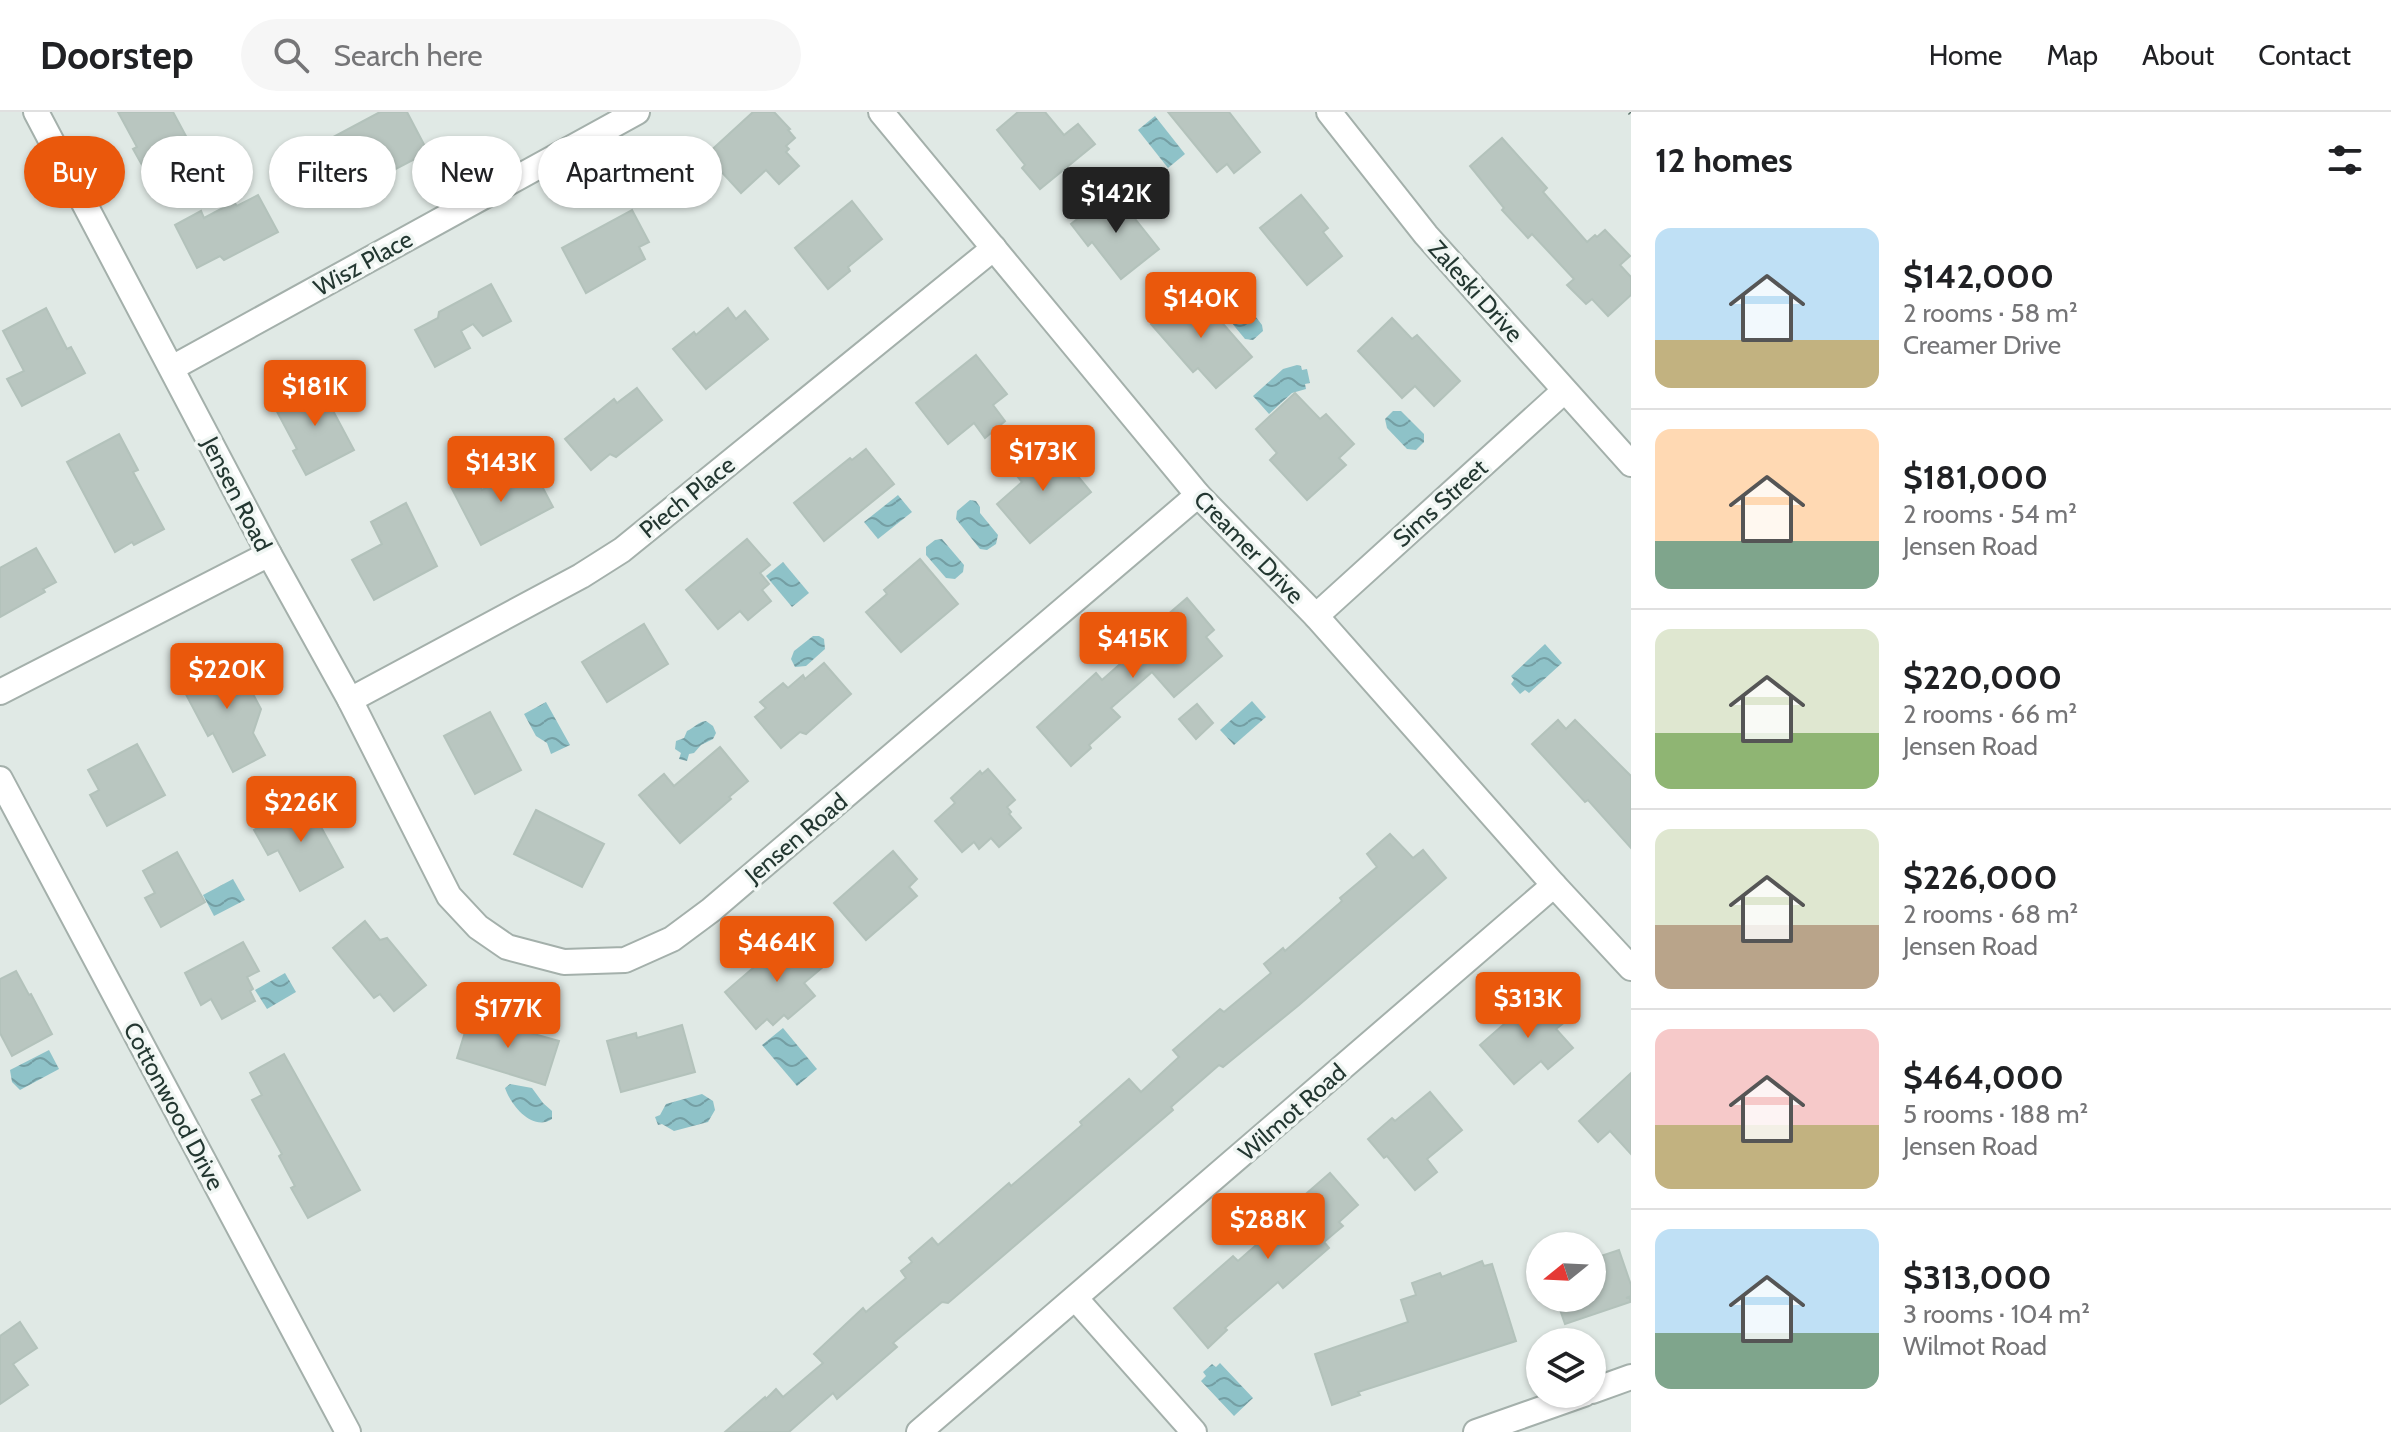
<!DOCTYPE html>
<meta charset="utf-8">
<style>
:root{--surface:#fff;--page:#f6f6f6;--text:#202124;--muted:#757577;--line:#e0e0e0;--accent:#ea580c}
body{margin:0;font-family:Cabin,sans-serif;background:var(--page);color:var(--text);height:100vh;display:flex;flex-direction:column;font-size:30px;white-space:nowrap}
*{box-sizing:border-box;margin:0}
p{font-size:26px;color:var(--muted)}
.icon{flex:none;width:44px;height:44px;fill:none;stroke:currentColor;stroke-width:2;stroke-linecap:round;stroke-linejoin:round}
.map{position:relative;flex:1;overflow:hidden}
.side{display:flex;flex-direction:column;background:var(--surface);width:760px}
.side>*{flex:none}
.banner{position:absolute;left:24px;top:24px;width:760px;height:72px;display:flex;gap:16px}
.needle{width:52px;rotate:252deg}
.tools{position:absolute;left:1526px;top:1120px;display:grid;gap:16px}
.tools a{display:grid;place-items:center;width:80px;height:80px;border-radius:50%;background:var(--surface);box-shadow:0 2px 6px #0004;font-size:40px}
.price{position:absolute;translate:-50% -68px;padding:0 18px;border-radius:8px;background:var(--accent);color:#fff;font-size:26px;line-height:52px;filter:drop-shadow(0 2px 4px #0008)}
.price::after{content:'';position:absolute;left:50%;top:48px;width:24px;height:18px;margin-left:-12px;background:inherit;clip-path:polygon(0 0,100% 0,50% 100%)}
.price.on{background:#222;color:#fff}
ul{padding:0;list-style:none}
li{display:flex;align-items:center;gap:24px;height:200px;padding:0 24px}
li+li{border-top:2px solid var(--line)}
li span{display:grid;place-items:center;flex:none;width:224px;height:160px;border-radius:16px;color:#555}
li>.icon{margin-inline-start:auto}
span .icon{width:96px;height:96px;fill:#fffc;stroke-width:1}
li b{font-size:34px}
h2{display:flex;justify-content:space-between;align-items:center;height:96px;padding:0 24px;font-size:34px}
.pill{padding:0 28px;border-radius:36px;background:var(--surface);box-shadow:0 2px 6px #0004;font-size:28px;line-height:72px}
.pill.on{background:var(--accent);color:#fff}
header{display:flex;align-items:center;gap:48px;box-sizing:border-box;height:112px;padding:0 40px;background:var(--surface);border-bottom:2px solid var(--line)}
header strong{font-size:38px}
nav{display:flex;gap:44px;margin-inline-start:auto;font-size:28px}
.search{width:560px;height:72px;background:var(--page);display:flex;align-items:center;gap:20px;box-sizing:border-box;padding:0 28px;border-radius:44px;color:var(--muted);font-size:30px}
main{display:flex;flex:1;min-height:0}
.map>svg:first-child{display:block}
</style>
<header>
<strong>Doorstep</strong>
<div class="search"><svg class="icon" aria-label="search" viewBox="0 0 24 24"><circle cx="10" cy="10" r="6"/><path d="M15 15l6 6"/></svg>Search here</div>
<nav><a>Home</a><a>Map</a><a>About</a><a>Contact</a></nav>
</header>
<main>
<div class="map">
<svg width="1631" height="1320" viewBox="0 0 1631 1320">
<defs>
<pattern id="water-waves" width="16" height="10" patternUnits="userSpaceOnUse" patternTransform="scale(2)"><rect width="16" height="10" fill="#8ec2c8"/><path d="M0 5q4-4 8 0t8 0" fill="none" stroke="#749ea3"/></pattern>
</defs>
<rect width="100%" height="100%" fill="#e0e9e5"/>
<g fill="url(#water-waves)">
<polygon points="1155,4 1185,42 1168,56 1138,18"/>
<polygon points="1228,179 1231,183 1240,184 1262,213 1263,219 1253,228 1245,227 1221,198 1222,189 1219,185"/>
<polygon points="1297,253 1301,254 1302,258 1307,257 1310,271 1305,272 1306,277 1292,281 1269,302 1253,284 1283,257"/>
<polygon points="1393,299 1401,299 1424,322 1424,330 1416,338 1407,337 1387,316 1385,307"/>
<polygon points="898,383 912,400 878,427 864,410"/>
<polygon points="970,388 976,389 980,395 980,401 998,423 996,432 987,438 980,437 956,407 957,399"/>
<polygon points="942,427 964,453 963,460 955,467 946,466 926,443 926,435 935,428"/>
<polygon points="783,450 809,481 792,495 766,464"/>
<polygon points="813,524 819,524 824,527 825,537 806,554 795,555 791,547 794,539"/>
<polygon points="1545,532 1562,551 1529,581 1525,578 1520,582 1511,572 1514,568 1511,564"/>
<polygon points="1252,589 1266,605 1234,633 1220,618"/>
<polygon points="546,590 570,633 551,642 547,631 536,624 524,602"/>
<path d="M706,609L713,614L716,621L713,627L701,633L694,641L689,642L687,649L679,647L681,641L675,637L676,629L684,626L687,619C694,616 698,610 706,609Z"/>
<polygon points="233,767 245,788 214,804 203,783"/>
<polygon points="285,861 296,880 267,897 255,878"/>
<polygon points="783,916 817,957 797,974 762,933"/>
<polygon points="49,938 59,957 20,978 12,970 10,958"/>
<path d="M510,972L532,976L543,991L552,999V1007C533,1020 511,994 505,976Z"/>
<polygon points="702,982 713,989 715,998 708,1010 674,1019 662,1012 658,1013 655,1005 660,1003 666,992"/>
<polygon points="1220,1251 1253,1286 1234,1304 1201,1269 1206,1264 1203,1260 1212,1252 1216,1255"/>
</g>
<g fill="#b9c6c0" stroke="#b3c2bb" stroke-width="2">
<polygon points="118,0 173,0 193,37 147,62 133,37 137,35"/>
<polygon points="380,0 407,0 428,40 392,59 390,56 334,85 309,38"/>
<polygon points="753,0 774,0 790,17 788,18 795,26 786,34 789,37 786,40 799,54 779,72 766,58 741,81 706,43"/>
<polygon points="1018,0 1045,0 1064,23 1078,12 1095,32 1040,77 1022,56 1025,53 997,18"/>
<polygon points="1168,0 1229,0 1260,40 1234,61 1227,52 1217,60"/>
<polygon points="1502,26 1547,76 1543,80 1587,130 1595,123 1597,125 1605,118 1630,144 1620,153 1631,165 1631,183 1608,204 1592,187 1586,192 1567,173 1574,167 1532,122 1528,126 1502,98 1504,96 1470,54"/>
<polygon points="1113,79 1159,137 1121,167 1092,130 1088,134 1071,112"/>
<polygon points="258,83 278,120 224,148 220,144 197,156 175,113 201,99 204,106 234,90 237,94"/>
<polygon points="1301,83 1328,116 1323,120 1342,144 1307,173 1260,116"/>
<polygon points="852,89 882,127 848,155 850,159 828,177 795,136"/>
<polygon points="632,98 649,130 639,135 645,147 586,181 562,136"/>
<polygon points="491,172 511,209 483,224 473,212 461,219 470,236 435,255 415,218 438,206 439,200"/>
<polygon points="1190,178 1209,200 1211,198 1252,245 1216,276 1198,256 1193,260 1151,212"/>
<polygon points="46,196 67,237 71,235 85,261 22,294 7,267 24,259 3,219"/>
<polygon points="728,196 736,207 745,199 768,227 706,277 673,237 694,220 696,223"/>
<polygon points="1392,206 1412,227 1417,223 1460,269 1434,294 1415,274 1402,286 1358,239"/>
<polygon points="976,243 1007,282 993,293 1005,309 985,326 974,311 948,332 916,291"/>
<polygon points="331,269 342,289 331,295 354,338 306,363 293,339 297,337 275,296"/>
<polygon points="637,276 662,308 616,345 610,342 591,358 565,327 614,287 617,291"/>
<polygon points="1295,281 1320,307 1326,302 1354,332 1339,346 1346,353 1307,388 1270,348 1277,341 1256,317"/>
<polygon points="119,322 138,358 133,360 164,417 134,433 132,430 115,440 67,350"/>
<polygon points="1049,329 1091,380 1030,431 997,392 1022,370 1013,359"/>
<polygon points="866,337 894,372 824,429 794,391 850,346 852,348"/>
<polygon points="520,358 526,369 536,363 553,395 481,433 451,375 474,362 482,378"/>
<polygon points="406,391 437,454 374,488 352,448 382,432 371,410"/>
<polygon points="747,427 770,453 760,461 769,472 762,478 771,489 748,508 740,499 718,517 686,478"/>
<polygon points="36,436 56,470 43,477 45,480 0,505 0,456"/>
<polygon points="920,447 958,492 901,540 866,500 887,482 884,478"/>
<polygon points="1187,486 1214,518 1206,525 1222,544 1174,585 1152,560 1111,596 1120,605 1089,633 1091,636 1071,654 1037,615 1096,561 1102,568 1154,522 1152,516"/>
<polygon points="644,512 668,552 607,590 582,550"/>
<polygon points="232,543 261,597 253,621 265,643 233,660 213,621 208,624 181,573 185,571 184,569"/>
<polygon points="824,551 851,582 806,622 800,620 781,636 755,605 766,596 760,590 783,571 788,576 803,563 805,567"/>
<polygon points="1197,592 1213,611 1196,627 1179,607"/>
<polygon points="490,600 521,658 475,682 444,624"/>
<polygon points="1558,608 1566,617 1575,608 1631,664 1631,736 1588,688 1585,690 1532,632"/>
<polygon points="137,632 165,683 107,714 90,683 99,678 88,658"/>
<polygon points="720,635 748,669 729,685 731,687 680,731 639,683 664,662 674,674"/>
<polygon points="988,657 1015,688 1007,695 1011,700 1009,702 1021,716 999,735 991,726 979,737 974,730 962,740 935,709 955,691 951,686 980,659 982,662"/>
<polygon points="313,686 328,712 321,715 343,755 300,779 278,738 268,743 254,718"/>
<polygon points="536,698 604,732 582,775 514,742"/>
<polygon points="1390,722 1413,746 1423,738 1446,766 1299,893 1223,955 1219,953 1171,995 1173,998 948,1191 942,1190 893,1231 897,1235 837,1287 833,1281 789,1320 725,1320 765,1285 766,1287 776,1277 783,1285 823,1251 814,1242 863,1196 866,1200 906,1166 901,1159 912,1150 909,1146 932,1126 938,1133 1009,1071 1011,1074 1082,1013 1080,1010 1129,967 1141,980 1179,945 1173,938 1220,897 1224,900 1271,861 1264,852 1283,836 1285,839 1342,789 1340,786 1377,755 1367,742"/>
<polygon points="893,739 917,767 909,775 917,784 866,828 834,791"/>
<polygon points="177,740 205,790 161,815 145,786 155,781 143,759"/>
<polygon points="365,809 380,828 387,826 426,873 394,899 380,882 374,886 333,836"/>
<polygon points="794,821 823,855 804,871 815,884 788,907 784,903 773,913 767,907 756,917 725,880"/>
<polygon points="243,830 259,859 247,865 253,877 250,879 255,889 222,907 211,887 201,893 185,861"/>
<polygon points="16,859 29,883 31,882 52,922 12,944 0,921 0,867"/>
<polygon points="1541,880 1566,909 1556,917 1573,936 1548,957 1541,949 1514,972 1480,933"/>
<polygon points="470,904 559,929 545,973 457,946"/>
<polygon points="682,913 695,960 621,980 607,929 636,921 637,926"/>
<polygon points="284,942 360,1078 308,1106 291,1076 295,1074 279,1044 282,1042 252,988 262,983 250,961"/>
<polygon points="1631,961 1631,1042 1610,1019 1598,1030 1579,1009"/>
<polygon points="1430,980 1462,1018 1427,1047 1437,1060 1415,1078 1387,1044 1384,1046 1368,1027 1392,1006 1395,1009"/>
<polygon points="1330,1061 1358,1093 1339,1110 1343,1114 1324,1130 1329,1136 1283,1176 1278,1170 1225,1216 1227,1218 1208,1236 1174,1196 1233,1144 1238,1149 1288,1105 1284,1101"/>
<polygon points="1619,1138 1631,1173 1631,1184 1626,1186 1630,1186 1630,1190 1565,1212 1556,1186 1592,1186 1592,1147"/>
<polygon points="1482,1149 1484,1154 1492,1152 1516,1229 1358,1280 1360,1283 1332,1293 1315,1242 1408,1210 1401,1188 1416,1183 1412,1171 1440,1161 1442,1165"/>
<polygon points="20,1210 37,1236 13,1252 28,1273 0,1292 0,1224"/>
</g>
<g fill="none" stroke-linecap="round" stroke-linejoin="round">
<g stroke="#a4b0ab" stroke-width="28">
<g id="street">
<polyline points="36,0 269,442 350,588 449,784 478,815 507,835 564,850 625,848 672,827 711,798 1198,383"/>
<polyline points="881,0 1198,383 1316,504 1554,773 1631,856"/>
<polyline points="1329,0 1426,123 1631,352"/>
<polyline points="172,256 637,0"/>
<polyline points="1316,504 1564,279"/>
<polyline points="0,580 269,442"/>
<polyline points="350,588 581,464 622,438 994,136"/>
<polyline points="0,667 348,1320"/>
<polyline points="1076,1187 1194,1320"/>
<polyline points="1592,1279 1631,1265"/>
<polyline points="919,1320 1554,773"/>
<polyline points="1476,1320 1584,1282"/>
</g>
</g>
<use href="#street" stroke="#fff" stroke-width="24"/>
<polyline stroke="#5d736c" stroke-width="6" stroke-dasharray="16 8" stroke-linecap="butt" points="1630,0 1631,1"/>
</g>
<g text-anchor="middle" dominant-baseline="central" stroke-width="7" stroke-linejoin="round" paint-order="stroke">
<g font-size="24" fill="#233731" stroke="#f0f6f3">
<text transform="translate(363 151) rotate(-29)">Wisz Place</text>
<text transform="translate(1476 179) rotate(48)">Zaleski Drive</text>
<text transform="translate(237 382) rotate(63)">Jensen Road</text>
<text transform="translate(687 385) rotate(-39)">Piech Place</text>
<text transform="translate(1440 391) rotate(-42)">Sims Street</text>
<text transform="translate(1249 435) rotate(46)">Creamer Drive</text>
<text transform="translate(796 726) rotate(-40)">Jensen Road</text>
<text transform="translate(174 994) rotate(62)">Cottonwood Drive</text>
<text transform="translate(1292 1000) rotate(-41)">Wilmot Road</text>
</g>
</g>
</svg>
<div class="tools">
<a><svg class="needle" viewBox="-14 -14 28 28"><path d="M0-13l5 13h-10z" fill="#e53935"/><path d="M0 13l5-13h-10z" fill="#757577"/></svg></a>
<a><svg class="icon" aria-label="layers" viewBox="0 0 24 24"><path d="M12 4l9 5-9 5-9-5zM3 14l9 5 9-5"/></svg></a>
</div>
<b class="price on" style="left:1116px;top:123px">$142K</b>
<b class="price" style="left:1201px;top:228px">$140K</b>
<b class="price" style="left:315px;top:316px">$181K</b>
<b class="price" style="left:1043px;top:381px">$173K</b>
<b class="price" style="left:501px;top:392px">$143K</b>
<b class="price" style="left:1133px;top:568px">$415K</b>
<b class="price" style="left:227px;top:599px">$220K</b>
<b class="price" style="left:301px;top:732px">$226K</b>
<b class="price" style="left:777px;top:872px">$464K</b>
<b class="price" style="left:1528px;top:928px">$313K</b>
<b class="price" style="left:508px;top:938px">$177K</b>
<b class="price" style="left:1268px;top:1149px">$288K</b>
<div class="banner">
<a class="pill on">Buy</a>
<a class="pill">Rent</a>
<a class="pill">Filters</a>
<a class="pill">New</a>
<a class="pill">Apartment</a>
</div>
</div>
<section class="side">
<h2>12 homes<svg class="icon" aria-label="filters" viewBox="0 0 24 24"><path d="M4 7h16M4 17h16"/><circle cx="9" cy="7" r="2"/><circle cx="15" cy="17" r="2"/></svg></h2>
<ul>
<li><span style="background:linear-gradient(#bfe0f5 70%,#c2b280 0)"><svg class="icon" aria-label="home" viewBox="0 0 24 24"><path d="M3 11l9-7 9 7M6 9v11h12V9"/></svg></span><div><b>$142,000</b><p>2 rooms · 58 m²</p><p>Creamer Drive</p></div></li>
<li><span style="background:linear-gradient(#ffd9b3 70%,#7fa58c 0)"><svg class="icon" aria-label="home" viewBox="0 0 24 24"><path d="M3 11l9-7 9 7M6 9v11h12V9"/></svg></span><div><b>$181,000</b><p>2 rooms · 54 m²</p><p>Jensen Road</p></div></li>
<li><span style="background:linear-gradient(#dfe7d0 65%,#8fb573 0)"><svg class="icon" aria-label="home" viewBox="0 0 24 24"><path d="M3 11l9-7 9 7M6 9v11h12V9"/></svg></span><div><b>$220,000</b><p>2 rooms · 66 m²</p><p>Jensen Road</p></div></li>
<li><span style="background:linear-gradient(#dfe7d0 60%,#b9a48a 0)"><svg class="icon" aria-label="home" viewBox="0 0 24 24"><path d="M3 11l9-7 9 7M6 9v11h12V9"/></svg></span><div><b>$226,000</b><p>2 rooms · 68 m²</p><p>Jensen Road</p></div></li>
<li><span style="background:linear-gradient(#f6c9c9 60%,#c2b280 0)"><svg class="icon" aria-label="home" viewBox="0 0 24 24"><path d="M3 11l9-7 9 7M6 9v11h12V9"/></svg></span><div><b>$464,000</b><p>5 rooms · 188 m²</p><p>Jensen Road</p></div></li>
<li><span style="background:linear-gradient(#bfe0f5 65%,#7fa58c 0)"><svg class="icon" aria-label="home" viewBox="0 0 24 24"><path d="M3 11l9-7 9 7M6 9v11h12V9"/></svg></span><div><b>$313,000</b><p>3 rooms · 104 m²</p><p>Wilmot Road</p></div></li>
</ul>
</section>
</main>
